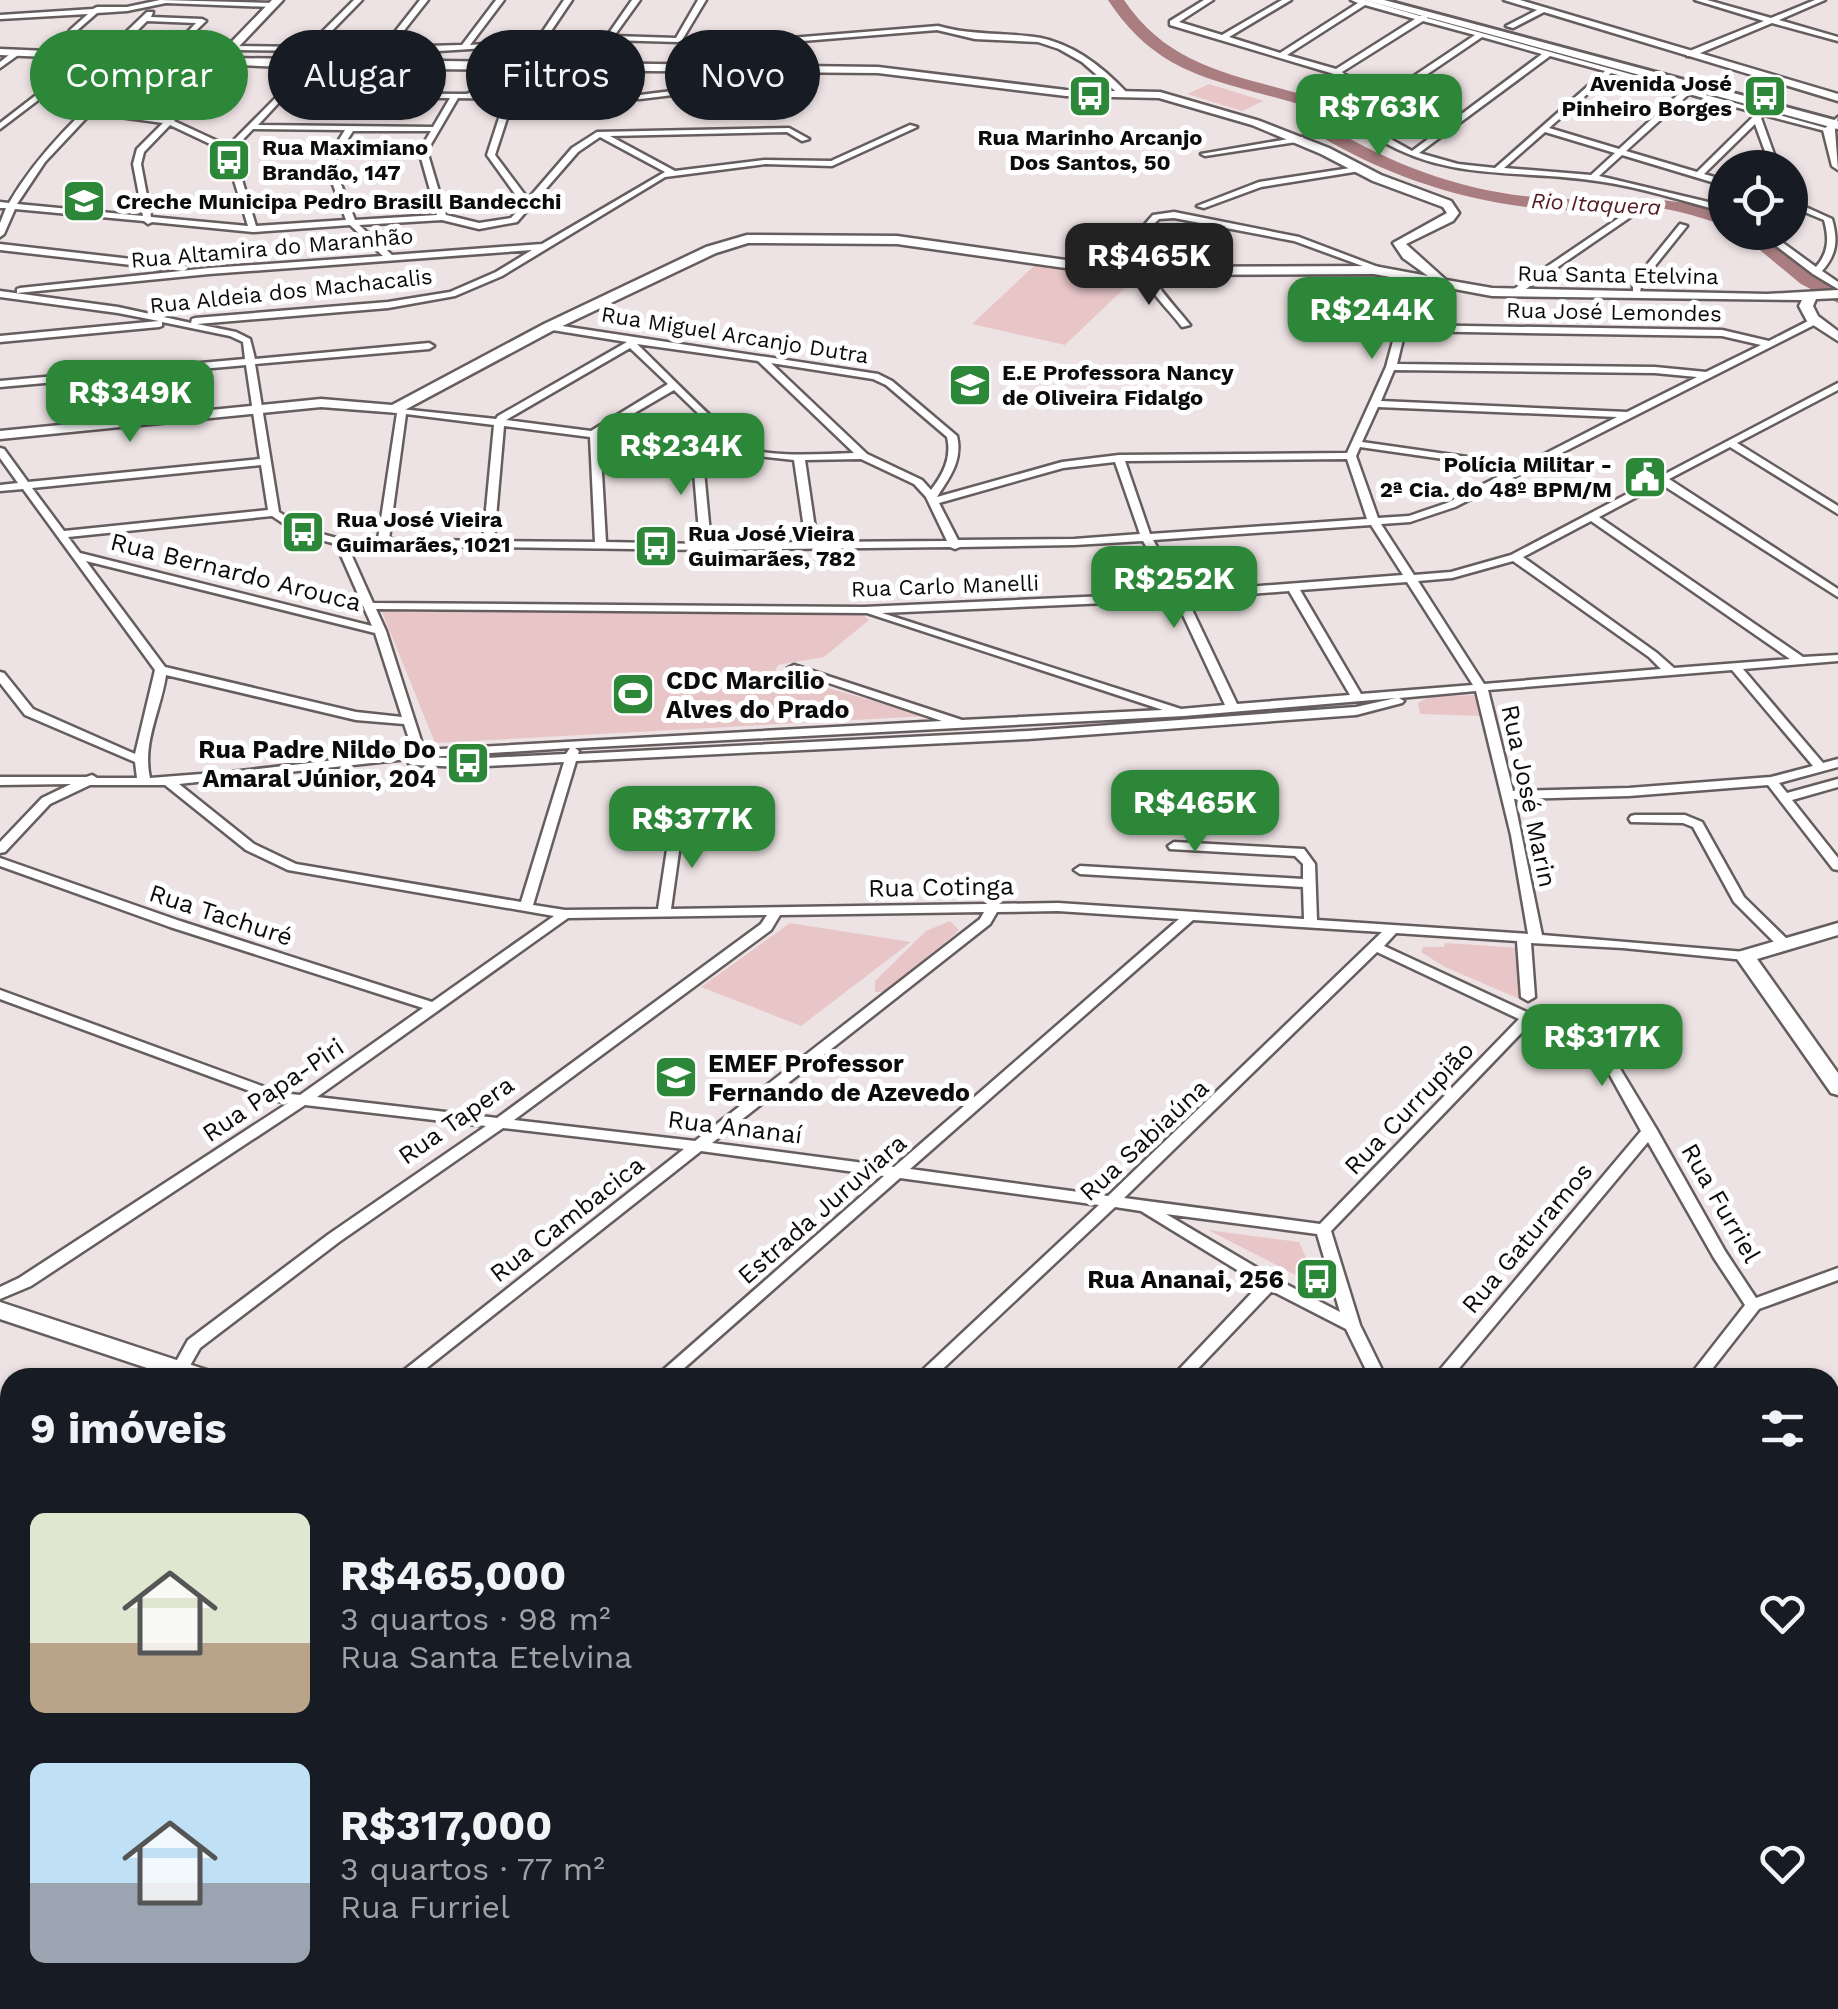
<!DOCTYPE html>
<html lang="pt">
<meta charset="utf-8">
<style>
:root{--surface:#171b24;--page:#242831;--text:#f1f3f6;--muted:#9ea1a6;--accent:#2d8738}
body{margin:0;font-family:"Work Sans",sans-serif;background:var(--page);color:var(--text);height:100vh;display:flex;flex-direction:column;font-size:38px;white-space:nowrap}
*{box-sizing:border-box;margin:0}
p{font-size:32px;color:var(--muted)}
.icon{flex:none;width:55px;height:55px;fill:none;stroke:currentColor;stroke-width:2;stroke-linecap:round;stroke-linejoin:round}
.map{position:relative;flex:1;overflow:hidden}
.panel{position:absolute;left:0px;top:1368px;width:1840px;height:642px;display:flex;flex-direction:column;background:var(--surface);border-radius:30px 30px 0 0;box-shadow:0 2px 8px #0004}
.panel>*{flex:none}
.guide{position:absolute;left:30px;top:30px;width:1000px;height:90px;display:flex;gap:20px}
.controls{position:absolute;left:1708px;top:150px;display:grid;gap:20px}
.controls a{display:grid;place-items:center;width:100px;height:100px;border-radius:50%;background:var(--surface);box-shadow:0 2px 8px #0004;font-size:50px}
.price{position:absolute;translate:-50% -85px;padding:0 22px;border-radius:20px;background:var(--accent);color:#fff;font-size:32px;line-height:65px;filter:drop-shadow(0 2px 5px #0008)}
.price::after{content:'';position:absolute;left:50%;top:60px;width:30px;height:22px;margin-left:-15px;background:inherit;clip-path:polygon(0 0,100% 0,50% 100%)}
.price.current{background:#222;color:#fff}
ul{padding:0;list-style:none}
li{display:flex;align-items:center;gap:30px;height:250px;padding:0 30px}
li span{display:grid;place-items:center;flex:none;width:280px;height:200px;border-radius:15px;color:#555}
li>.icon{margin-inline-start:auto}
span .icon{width:120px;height:120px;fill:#fffc;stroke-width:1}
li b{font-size:42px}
h2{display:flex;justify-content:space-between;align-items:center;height:120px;padding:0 30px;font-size:42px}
.pill{padding:0 35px;border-radius:45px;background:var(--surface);box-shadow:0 2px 8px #0004;font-size:35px;line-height:90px}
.pill.current{background:var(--accent);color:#fff}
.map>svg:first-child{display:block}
</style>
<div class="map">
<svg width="1838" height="2009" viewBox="0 0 1838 2009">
<rect width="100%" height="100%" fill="#eee3e4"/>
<g fill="#e8c6c8">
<polygon points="1209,84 1264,101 1242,111 1187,94"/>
<polygon points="1036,264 1132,281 1065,345 972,324"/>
<polygon points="382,612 862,613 869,620 824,657 778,665 774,673 928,716 435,743"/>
<polygon points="1474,695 1481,716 1420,714 1418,703 1429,697"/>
<polygon points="950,921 959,930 955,934 884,992 875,992 875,981 926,931"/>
<polygon points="790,923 911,942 801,1026 701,987"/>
<polygon points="1445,943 1523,948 1522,1000 1445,967 1421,952 1423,947 1444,947"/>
<polygon points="1208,1230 1299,1242 1319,1287"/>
</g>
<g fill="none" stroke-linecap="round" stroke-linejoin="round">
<g fill="#aa7e81" fill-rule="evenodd">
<path d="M1108,0H1124C1173,73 1247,76 1324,101L1333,120L1331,128C1403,171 1481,197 1565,199C1626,201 1663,193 1725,213V225C1702,219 1681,210 1657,208C1624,205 1590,212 1557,210C1470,204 1390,178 1316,134L1311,108C1225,80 1162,82 1108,0Z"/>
<polygon points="1738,232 1760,232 1838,289 1838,303 1801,284"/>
</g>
<g stroke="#665d5e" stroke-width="5">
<g id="street">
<polygon points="160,0 272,3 276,5 272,7 166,3 127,11 97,13 73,34 69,32 70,30 88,14 0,19 0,15 93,9 97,7 127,7"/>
<polygon points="354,0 362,0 316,47 383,47 420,0 428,0 391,47 462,45 496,0 504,0 470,45 537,40 564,0 572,0 545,40 607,36 632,0 640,0 614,36 676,38 698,0 706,0 682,40 678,42 609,40 423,52 230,50 226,48 230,46 307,47"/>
<path d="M1204,0H1213L1179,22L1222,35L1282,0H1291L1229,37L1280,53L1358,3L1351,0H1365L1420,16L1428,14L1427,18L1833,130L1829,132L1764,115L1761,118L1779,168H1771L1755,124L1704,174L1725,180V186L1622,155L1599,176L1725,206V212C1683,201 1640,187 1597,181C1520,169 1451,182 1380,140L1374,105L1334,74L1170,25V21ZM1365,5L1415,19L1336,69L1287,55ZM1423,21L1475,35L1378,100L1342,72ZM1482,37L1542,54L1412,151L1387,137L1382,105ZM1550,56L1605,71L1495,168L1458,164L1419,153ZM1611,73L1681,92L1619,149L1549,128ZM1689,94L1757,113L1697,172L1626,151ZM1545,132L1615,153L1591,175L1504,168Z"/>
<polygon points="1695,0 1707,0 1771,18 1815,0 1825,0 1779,20 1838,37 1838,41 1772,23 1693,56 1687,56 1687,52 1764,21"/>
<polygon points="1541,8 1548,10 1513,28 1506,26"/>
<polygon points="147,12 153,12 151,17 202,19 206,21 180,46 176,44 196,23 147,21 129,39 123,39 123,35"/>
<path d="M938,26C972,36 1006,32 1041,38C1075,45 1105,69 1128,94L1121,96L1082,62L1059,49L1038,42L975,39L937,30L778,43L774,41L778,39Z"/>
<polygon points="14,51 21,53 0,68 0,62"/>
<polygon points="88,55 95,57 0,129 0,123"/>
<path d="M142,57L149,59L95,108L167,119L224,60H230V64L174,121L228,146L310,63L314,65L313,67L288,93L467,94L517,66L521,68L520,70L478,94H533L590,67L594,69L593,71L544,94L640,95L672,91L742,68L749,70L673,95L640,99H519L509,112L495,155L528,199L572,148L597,132L789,128L809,139L802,141L787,132L610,136L675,171L765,160L831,161L910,125L917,127L832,166L765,164L665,177L502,276L455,296L388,308L197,324L236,332L250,339L255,359L429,343L434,346L429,349L255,364L279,512L307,530L340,539H378L397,413L391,412V408L496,419L498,416L627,342L546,329V325L549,324L878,374L892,381L957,436C963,461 949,478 937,497L1062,462L1119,455L1347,453L1386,367L1396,330L1394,328L1397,326L1409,278L1414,275L1419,278L1406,325L1722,330L1769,341L1812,319H1818V323L1455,507L1410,522L1381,524L1414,575L1451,572L1511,555L1838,383V390L1737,443L1838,506V514L1730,447L1669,479L1838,589V597L1661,484L1599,517L1803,657L1838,655V661L1743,669L1823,763L1838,759V767L1779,783L1787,793L1838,779V787L1792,800L1838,858V870L1833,869L1768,785L1629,796L1514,799L1542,935L1745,952L1752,956L1745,960L1623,948L1531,943L1535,997L1528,1001L1521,997L1517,941L1396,933L1384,946L1533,1015L1616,1062L1657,1130L1725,1251L1756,1298L1838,1268V1280L1759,1309L1705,1378H1688L1745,1305L1714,1258L1648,1142L1451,1378H1433L1641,1131L1606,1068L1529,1025L1331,1231L1360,1325L1386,1378H1370L1346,1329L1272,1291L1189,1378H1171L1260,1284L1141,1211L1115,1207L933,1378H914L1099,1205L900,1178L673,1378H654L884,1176L701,1151L414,1378H394L684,1149L503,1128L339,1242L200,1348L183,1378H167L188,1340L329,1234L486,1126L305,1105L31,1286L0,1299V1287L19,1278L288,1103L274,1100L0,999V990L281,1093L300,1095L423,1008L170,927L0,866V858L180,921L432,1002L554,916L288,870L246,850L165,785H90L50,804L5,852L0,853V842L42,798L71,784L0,785V777H86L92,775L97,778H137L135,762L25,715L0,683V672L4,673L33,709L135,754L155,670L23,489L0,491V485L18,483L0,458V448L4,449L28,482L260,459L246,365L0,387V381L245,359L243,342L230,336L162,322V326L159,327L0,342V336L159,321L118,313L0,297V291L118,307L191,323L192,319L195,318L388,302L450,292L496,272L532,250L209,274L17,293V289L20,288L209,268L383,256L350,225L253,232L152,222L148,224L144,221L15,209L4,234L0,237V223L6,208H0V202L9,203C43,145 93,102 142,57ZM284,97H285L450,98L433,127L258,125ZM458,98L511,99L501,112L487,155L523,205L511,218L479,223L446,215L427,151ZM91,113L163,123L137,149L133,164L143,216L17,204L45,162ZM170,125L225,151L248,226L151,217L141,164L144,152ZM253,129L345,130L327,159L329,174L346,220L256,226L233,150ZM353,131H431L419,151L437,215L355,220L337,174L335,159ZM600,137L665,172L542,244L392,255L359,225L442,220L479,229L517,222L578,152ZM1405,331L1722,336L1761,345L1706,372L1655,367L1397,364ZM637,344L758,361L854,453C821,454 784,457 751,450C738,446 654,360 637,344ZM630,348L668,384L591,431L506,420ZM771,363L873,379L886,385L947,437C952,458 943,474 931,490L922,480L867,454ZM1394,370L1655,373L1697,377L1627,412L1381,401ZM674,390L734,448L602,432ZM1378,407L1617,417L1523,465L1362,442ZM406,414L494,425L483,541L389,539ZM504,426L590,437L595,542L494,541ZM600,438L692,449L700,544L606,542ZM1360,447L1513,469L1447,503L1409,516L1378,518L1356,456ZM702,450L794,460L806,542L711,544ZM861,459L914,484L926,497L947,541L817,542L805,460ZM1347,459L1367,519L1150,534L1125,461ZM1115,462L1140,534L1074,539L958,540L939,503L1063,468ZM261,465L268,510L64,531L32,488ZM272,516L299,534L336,544L372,626L80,553L68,537ZM1591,521L1790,659L1674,668L1657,653L1523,557ZM1371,525L1403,575L1183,592L1153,540ZM1143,541L1173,593L864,607L373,603L347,545L706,550L950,547L955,549L960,547L1074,545ZM86,561L375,633L402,717L356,712L165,667ZM1513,561L1649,657L1661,669L1484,684L1418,581L1452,578ZM1407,582L1473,685L1361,694L1300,590ZM1289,591L1350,695L1237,704L1187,599ZM1176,600L1225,705L1181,709L882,613ZM376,609L867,613L1163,710L962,720L794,665L788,668L790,670L942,721L424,750L386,631ZM1732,670L1813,766L1771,777L1629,788L1513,791L1488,690ZM166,675L356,720L404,724L413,751L240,771L150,778C142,742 161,710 166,675ZM1476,691L1511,835L1528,934L1317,920L1315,864L1304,849L1174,842L1168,846L1170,849L1295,856L1303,864V879L1080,866L1074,870L1080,874L1303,887L1304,919L1058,903L671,909L683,823L677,819L671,823L658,909L565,910L533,905L576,761L1028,739L1356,715L1402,703L1404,701L1399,698ZM1396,698L1356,707L1028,731L578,754L579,751L575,748L1184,716ZM570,748L566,754L468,759L427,757ZM408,759L409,764L413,765L468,767L564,762L521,902L296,864L254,844L179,784ZM1058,911L1179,919L894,1167L712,1143L990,924L997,912ZM984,912L980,919L695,1141L514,1120L771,930L780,915ZM767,915L761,924L497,1118L317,1097L568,918ZM1193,920L1382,932L1108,1196L910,1169ZM1377,952L1519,1019L1320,1224L1124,1198ZM1166,1214L1317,1234L1340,1312L1276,1279Z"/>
<polygon points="1300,137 1303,137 1303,141 1205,156 1201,154"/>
<polygon points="1357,167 1360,167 1360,171 1261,187 1204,208 1197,206 1259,182"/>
<path d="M1790,200L1832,219C1838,240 1837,254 1822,271L1838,282V289L1813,274L1758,232H1768L1816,267C1829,252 1829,238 1824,220L1790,206Z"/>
<polygon points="1632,209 1635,210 1635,214 1517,295 1511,295 1511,291"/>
<path d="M1174,212L1299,237L1386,270L1379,272L1294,241L1174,218L1159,219C1155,223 1150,227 1148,232C1129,264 1172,301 1190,325L1182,327C1165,304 1129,274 1135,242C1138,231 1146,223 1153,215Z"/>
<polygon points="1680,224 1687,226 1642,282 1639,297 1633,297 1633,282"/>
<polygon points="0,244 184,265 188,268 184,271 0,250"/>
<polygon points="1635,815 1685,815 1702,822 1744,897 1789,941 1791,944 1789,947 1779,947 1734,902 1693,827 1683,823 1631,822 1629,819 1631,816"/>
<path d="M0,1736C13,1741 10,1753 10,1765C0,1760 0,1748 0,1736Z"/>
<polygon points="10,1998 10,2000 29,2000 26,2009 6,2009"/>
<polygon points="176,2000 198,2000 203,2009 181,2009"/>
<polygon points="500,2000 520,2000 518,2009 498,2009"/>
<polygon points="551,2000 578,2000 584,2009 557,2009"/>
<polygon points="786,2000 806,2000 808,2009 788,2009"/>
<polygon points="853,2000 876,2000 881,2009 858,2009"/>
<polygon points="1112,2000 1132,2000 1133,2009 1113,2009"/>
<polygon points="1339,2000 1359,2000 1360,2009 1340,2009"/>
<polygon points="1547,2000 1567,2000 1565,2009 1545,2009"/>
</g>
</g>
<g stroke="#665d5e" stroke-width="5">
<g id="secondary">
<polygon points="272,0 283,0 228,58 878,67 1066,90 1160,92 1260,121 1329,148 1381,175 1451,201 1459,213 1453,221 1406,244 1446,280 1492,288 1767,294 1838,290 1838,298 1816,299 1813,306 1818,316 1838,331 1838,341 1807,321 1799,306 1802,300 1492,296 1374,274 1115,275 897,244 748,243 716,253 554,330 399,413 321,407 0,439 0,431 321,399 392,405 544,324 706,247 747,235 897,236 1115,267 1374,266 1428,276 1403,258 1393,243 1447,213 1443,207 1373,181 1321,154 1252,125 1159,98 1066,96 878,73 310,68 0,55 0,49 216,58"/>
<polygon points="1504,0 1520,0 1838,94 1838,101"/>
<polygon points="1838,117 1835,130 1838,170 1832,166 1823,130"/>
<polygon points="1838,923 1838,935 1757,959 1838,1073 1838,1095 1831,1093 1735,956 1738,952"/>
<polygon points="0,1302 213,1372 216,1378 177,1378 0,1319"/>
<polygon points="1838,1617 1838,1653 1830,1656 1830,1620"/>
<polygon points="1830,1761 1838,1764 1838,1806 1830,1803"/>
<polygon points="1649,2000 1709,2000 1713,2009 1653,2009"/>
</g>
</g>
<g stroke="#665d5e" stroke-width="6">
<polygon id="primary" points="1364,0 1384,0 1838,121 1838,129"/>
</g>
<use href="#street" fill="#fff" fill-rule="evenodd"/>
<use href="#secondary" fill="#fff" fill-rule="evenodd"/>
<use href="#primary" fill="#fff" fill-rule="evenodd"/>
</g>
<defs>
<g id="bus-square" transform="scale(2.25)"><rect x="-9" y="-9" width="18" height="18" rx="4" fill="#2d8738" stroke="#fff"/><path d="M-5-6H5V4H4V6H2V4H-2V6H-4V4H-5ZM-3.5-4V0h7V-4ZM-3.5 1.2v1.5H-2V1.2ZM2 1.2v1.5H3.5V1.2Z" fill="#fff"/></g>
<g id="school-square" transform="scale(2.25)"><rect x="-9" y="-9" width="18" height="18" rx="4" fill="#2d8738" stroke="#fff"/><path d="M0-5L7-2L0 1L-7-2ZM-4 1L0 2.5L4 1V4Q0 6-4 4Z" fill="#fff"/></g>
<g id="civic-square" transform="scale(2.25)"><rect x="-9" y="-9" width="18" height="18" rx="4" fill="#2d8738" stroke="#fff"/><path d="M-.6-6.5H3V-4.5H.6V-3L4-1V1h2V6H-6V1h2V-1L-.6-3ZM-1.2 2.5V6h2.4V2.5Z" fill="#fff"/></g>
<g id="stadium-square" transform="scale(2.25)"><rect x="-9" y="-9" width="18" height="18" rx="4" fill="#2d8738" stroke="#fff"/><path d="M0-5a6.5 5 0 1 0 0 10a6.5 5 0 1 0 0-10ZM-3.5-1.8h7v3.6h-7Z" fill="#fff"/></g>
</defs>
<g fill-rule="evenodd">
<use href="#bus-square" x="1090" y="96"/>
<use href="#bus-square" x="1765" y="96"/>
<use href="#bus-square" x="229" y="160"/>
<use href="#school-square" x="84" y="201"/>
<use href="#school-square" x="970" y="385"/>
<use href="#civic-square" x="1645" y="477"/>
<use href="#bus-square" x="303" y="532"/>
<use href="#bus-square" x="656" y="546"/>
<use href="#stadium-square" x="633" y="694"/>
<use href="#bus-square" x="468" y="763"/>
<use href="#school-square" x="676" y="1077"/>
<use href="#bus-square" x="1317" y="1279"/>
</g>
<g text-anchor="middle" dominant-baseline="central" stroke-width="10" stroke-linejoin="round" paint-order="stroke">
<g font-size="22" font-weight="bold" fill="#0e0b0b" stroke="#fff" text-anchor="start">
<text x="1732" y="83" text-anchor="end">Avenida José<tspan x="1732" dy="25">Pinheiro Borges</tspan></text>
<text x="1090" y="137" text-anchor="middle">Rua Marinho Arcanjo<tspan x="1090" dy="25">Dos Santos, 50</tspan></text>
<text x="262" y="147">Rua Maximiano<tspan x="262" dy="25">Brandão, 147</tspan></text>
<text x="116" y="201">Creche Municipa Pedro Brasill Bandecchi</text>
<text x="1002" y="372">E.E Professora Nancy<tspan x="1002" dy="25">de Oliveira Fidalgo</tspan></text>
<text x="1612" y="464" text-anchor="end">Polícia Militar -<tspan x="1612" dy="25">2ª Cia. do 48º BPM/M</tspan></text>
<text x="336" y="519">Rua José Vieira<tspan x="336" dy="25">Guimarães, 1021</tspan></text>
<text x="688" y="533">Rua José Vieira<tspan x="688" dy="25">Guimarães, 782</tspan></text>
</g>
<g font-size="22" font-style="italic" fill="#531a23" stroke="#fff">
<text transform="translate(1596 204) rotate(3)">Rio Itaquera</text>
</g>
<g font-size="22" fill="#0e0b0b" stroke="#fff">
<text transform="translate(272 248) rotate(-5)">Rua Altamira do Maranhão</text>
<text transform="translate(1618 275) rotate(1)">Rua Santa Etelvina</text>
<text transform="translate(291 291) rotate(-6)">Rua Aldeia dos Machacalis</text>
<text transform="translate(1614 312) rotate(1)">Rua José Lemondes</text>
<text transform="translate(735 335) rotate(9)">Rua Miguel Arcanjo Dutra</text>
<text transform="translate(945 586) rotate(-2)">Rua Carlo Manelli</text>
</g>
<g font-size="25" fill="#0e0b0b" stroke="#fff">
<text transform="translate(236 572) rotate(14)">Rua Bernardo Arouca</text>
<text transform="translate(1529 796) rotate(78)">Rua José Marin</text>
<text transform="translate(941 887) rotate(-1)">Rua Cotinga</text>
<text transform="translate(221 915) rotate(18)">Rua Tachuré</text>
<text transform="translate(273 1090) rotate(-34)">Rua Papa-Piri</text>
<text transform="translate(1409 1108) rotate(-46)">Rua Currupião</text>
<text transform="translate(456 1120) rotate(-35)">Rua Tapera</text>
<text transform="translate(735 1127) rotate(7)">Rua Ananaí</text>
<text transform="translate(1144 1140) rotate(-43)">Rua Sabiaúna</text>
<text transform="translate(1721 1203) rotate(60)">Rua Furriel</text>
<text transform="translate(822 1209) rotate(-41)">Estrada Juruviara</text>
<text transform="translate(567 1219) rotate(-38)">Rua Cambacica</text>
<text transform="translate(1527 1238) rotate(-50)">Rua Gaturamos</text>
</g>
<g font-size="25" font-weight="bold" fill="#0e0b0b" stroke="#fff" text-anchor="start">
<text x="666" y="680">CDC Marcilio<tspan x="666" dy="29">Alves do Prado</tspan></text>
<text x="436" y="749" text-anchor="end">Rua Padre Nildo Do<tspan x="436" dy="29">Amaral Júnior, 204</tspan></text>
<text x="708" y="1063">EMEF Professor<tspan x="708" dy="29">Fernando de Azevedo</tspan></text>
<text x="1284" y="1279" text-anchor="end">Rua Ananai, 256</text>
</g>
</g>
</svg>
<div class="controls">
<a><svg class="icon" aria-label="locate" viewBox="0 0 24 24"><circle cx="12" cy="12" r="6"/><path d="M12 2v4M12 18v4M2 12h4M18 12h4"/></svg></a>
</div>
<b class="price" style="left:1379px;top:159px">R$763K</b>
<b class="price current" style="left:1149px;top:308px">R$465K</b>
<b class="price" style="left:1372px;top:362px">R$244K</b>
<b class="price" style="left:130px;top:445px">R$349K</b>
<b class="price" style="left:681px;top:498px">R$234K</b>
<b class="price" style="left:1174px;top:631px">R$252K</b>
<b class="price" style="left:1195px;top:855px">R$465K</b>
<b class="price" style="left:692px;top:871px">R$377K</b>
<b class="price" style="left:1602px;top:1089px">R$317K</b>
<div class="guide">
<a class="pill current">Comprar</a>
<a class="pill">Alugar</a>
<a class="pill">Filtros</a>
<a class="pill">Novo</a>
</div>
<section class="panel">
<h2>9 imóveis<svg class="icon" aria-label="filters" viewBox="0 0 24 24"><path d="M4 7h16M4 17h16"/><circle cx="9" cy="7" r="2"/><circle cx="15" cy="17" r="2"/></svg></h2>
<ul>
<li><span style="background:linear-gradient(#dfe7d0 65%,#b9a48a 0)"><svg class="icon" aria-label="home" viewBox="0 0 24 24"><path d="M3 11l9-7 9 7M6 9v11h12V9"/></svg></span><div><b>R$465,000</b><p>3 quartos · 98 m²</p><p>Rua Santa Etelvina</p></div><svg class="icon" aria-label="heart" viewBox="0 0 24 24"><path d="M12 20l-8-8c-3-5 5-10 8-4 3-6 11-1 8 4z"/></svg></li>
<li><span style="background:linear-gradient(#bfe0f5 60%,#9aa5b1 0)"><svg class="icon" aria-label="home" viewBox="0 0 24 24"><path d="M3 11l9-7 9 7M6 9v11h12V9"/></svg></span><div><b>R$317,000</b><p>3 quartos · 77 m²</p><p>Rua Furriel</p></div><svg class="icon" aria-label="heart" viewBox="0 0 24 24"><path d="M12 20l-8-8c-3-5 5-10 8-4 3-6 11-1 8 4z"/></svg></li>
</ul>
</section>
</div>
